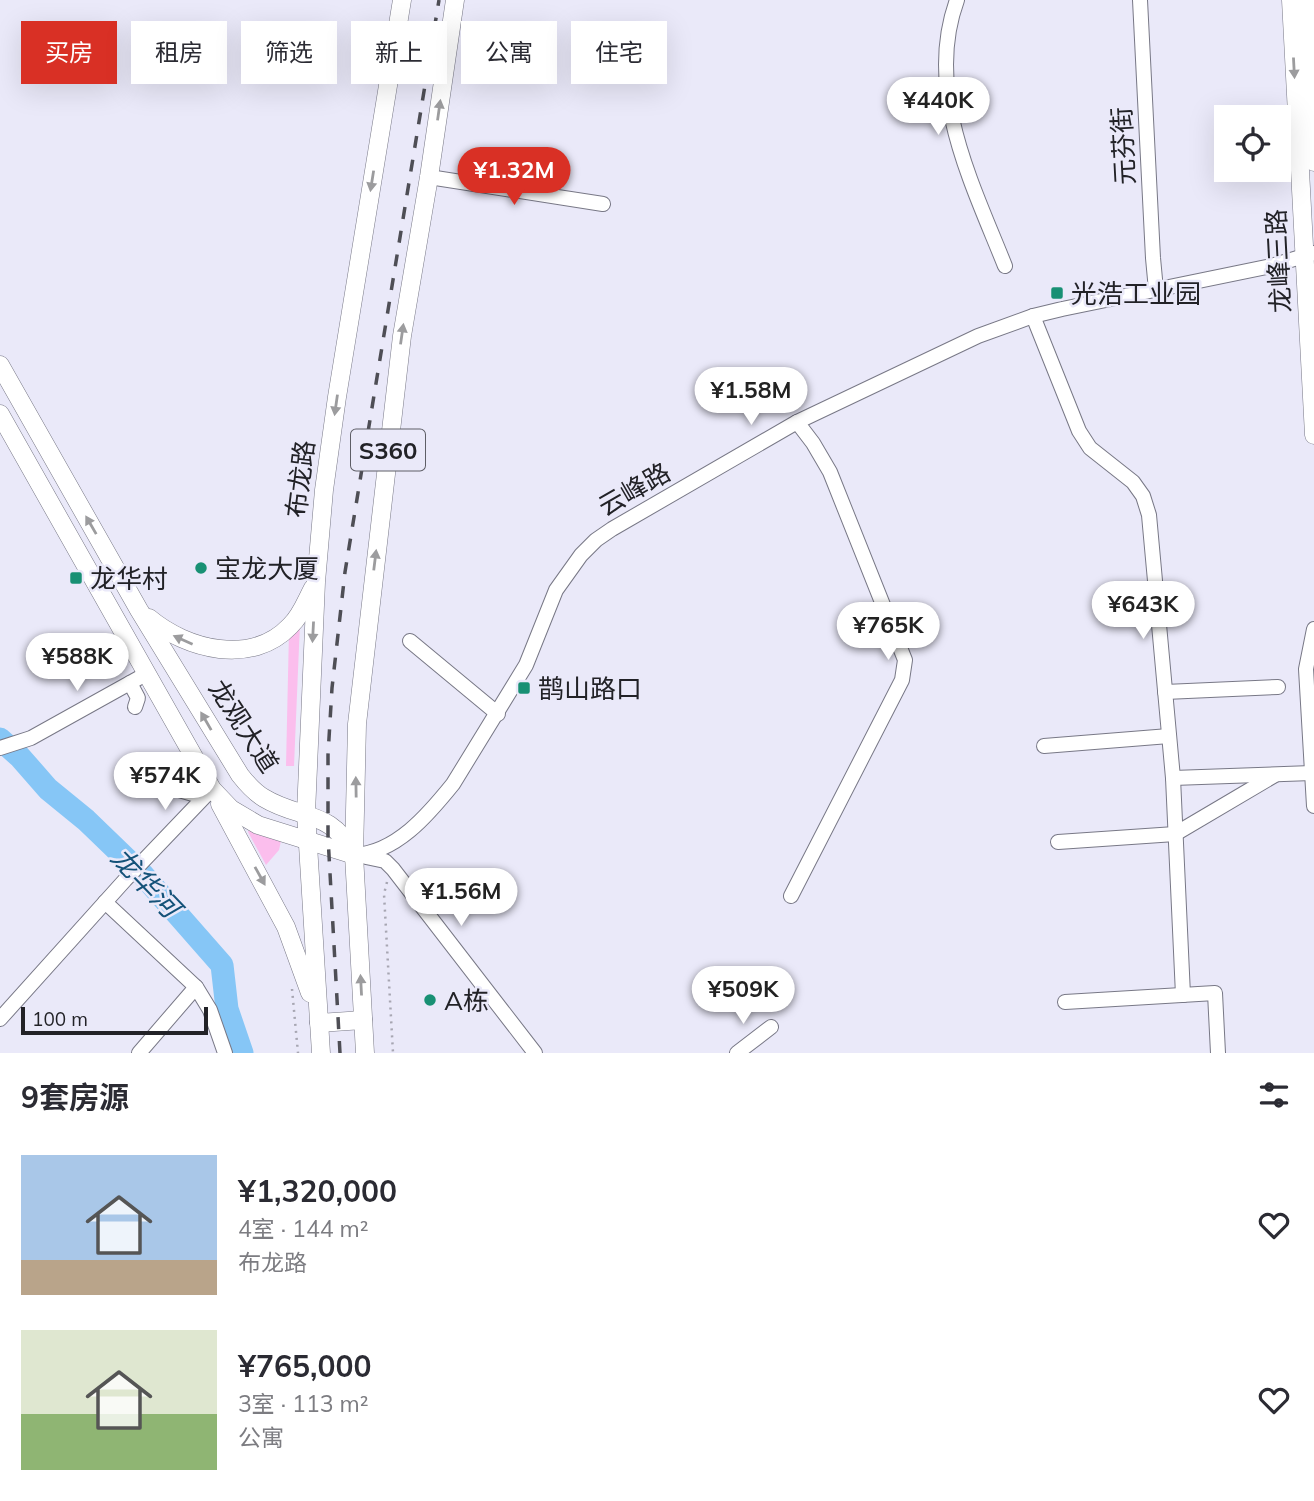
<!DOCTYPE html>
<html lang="zh">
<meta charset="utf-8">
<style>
:root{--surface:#fff;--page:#f2f2f3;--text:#2b2b33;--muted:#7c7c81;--accent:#d93025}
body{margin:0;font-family:Mulish,"Noto Sans SC",sans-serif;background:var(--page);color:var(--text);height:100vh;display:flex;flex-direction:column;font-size:26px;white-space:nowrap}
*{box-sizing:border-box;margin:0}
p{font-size:23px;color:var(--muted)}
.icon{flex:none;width:38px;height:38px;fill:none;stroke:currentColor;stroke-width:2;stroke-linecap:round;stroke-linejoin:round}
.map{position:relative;height:1053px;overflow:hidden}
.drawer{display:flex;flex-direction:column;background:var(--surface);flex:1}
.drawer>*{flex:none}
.guide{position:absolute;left:21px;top:21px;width:700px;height:63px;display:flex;gap:14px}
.tools{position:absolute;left:1214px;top:105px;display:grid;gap:14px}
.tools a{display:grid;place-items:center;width:77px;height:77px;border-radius:0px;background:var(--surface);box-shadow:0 7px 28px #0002;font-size:35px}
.scale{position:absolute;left:21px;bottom:18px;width:187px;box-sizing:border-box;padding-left:7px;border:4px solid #222227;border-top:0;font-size:19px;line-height:24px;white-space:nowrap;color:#222227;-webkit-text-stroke:5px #eae9f9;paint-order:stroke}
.price{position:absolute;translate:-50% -60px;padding:0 16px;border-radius:24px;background:#fff;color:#222;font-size:23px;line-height:46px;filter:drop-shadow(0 2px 4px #0008)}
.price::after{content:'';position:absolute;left:50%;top:42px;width:21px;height:16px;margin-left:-10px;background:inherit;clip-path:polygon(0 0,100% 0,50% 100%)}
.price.selected{background:var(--accent);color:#fff}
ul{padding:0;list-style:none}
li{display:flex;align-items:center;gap:21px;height:175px;padding:0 21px}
li span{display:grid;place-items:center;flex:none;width:196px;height:140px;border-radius:0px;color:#555}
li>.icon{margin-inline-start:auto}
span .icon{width:84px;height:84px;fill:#fffc;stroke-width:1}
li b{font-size:30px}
h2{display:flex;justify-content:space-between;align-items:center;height:84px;padding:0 21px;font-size:30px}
.chip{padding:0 24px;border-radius:0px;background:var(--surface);box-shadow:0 7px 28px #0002;font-size:24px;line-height:63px}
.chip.selected{background:var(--accent);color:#fff}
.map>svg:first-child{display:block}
</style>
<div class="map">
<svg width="1314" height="1053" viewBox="0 0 1314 1053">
<rect width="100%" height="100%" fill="#eae9f9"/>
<g fill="#fbbeed">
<polygon points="300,623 294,766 286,766 289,631"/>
<polygon points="249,830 281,841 279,850 266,865 248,832"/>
</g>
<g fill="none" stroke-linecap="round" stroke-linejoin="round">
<polyline stroke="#86c6f6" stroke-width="23" points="0,739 20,757 48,789 86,820 143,875 222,965 227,1009 242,1053"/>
<g stroke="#787886" stroke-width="16">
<g id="minor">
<path d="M957,0C924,90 972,183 1005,266"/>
<polyline points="1140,0 1153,258 1156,290"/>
<polyline points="429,177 603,204"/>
<polyline points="1033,316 1079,431 1090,448 1133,482 1143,496 1149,515 1173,778 1183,995"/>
<polyline points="1314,629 1306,669 1314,806"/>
<polyline points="410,641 498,714"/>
<polyline points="130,683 138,698 135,707"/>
<polyline points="1165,692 1278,687"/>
<polyline points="1044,746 1169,736"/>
<polyline points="0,748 31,738 146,674"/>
<polyline points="1173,778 1312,773"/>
<polyline points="179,790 200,796 202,798"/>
<polyline points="1058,842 1175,834 1275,775"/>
<path d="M354,855C396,853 428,815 453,784L526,665L556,590L581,555L596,540L612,529L797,422L978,336L1033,316L1062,309L1271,266L1314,253"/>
<polyline points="366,857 385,861 393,869 535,1053"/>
<polyline points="791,896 902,680 905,660 830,472 813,443 797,422"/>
<polyline points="105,902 196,987 210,1010 225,1053"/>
<polyline points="1065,1002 1215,993 1218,1053"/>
<polyline points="0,1019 125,880 212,789"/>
<polyline points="139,1053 196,987"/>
<polyline points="737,1053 771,1027"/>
</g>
</g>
<g stroke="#787886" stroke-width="19">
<g id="major">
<polyline points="1291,0 1314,435"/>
<polyline points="1306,0 1314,162"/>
<path d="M0,365L139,610L240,775C247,784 254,792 264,798C300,820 332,809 354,855"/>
<polyline points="0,414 212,789 231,809 258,825 354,855"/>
<path d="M149,618C187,650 252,666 290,626C301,616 306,601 313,588"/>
<polyline points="220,804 286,927 310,993"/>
<polyline points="319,1023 363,1020"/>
<polyline points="321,1053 306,813 316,582 324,490 337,397 402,0"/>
<polyline points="365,1053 354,855 357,724 402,336 429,177 455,0"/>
</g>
</g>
<g stroke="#a7a6b2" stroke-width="2.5" stroke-dasharray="2 5" stroke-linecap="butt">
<polyline points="387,882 384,894 393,1053"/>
<polyline points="292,989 298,1053"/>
</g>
<use href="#minor" stroke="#fff" stroke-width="14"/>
<use href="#major" stroke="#fff" stroke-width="18"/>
<polyline stroke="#4e4e55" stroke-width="3.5" stroke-dasharray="12 12" stroke-linecap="butt" points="340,1053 328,837 328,755 332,688 345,572 439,0"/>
</g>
<defs><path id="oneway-solid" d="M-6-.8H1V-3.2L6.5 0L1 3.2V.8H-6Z" transform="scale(1.75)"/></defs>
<g fill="#9c9c9e">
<use href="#oneway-solid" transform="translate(1294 68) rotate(87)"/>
<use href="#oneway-solid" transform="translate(439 110) rotate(-82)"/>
<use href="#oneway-solid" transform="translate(372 181) rotate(99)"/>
<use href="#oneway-solid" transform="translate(402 334) rotate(-82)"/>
<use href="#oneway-solid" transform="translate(336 405) rotate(98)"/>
<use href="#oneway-solid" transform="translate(91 525) rotate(-120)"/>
<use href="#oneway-solid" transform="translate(375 560) rotate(-83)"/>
<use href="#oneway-solid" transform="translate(313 632) rotate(93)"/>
<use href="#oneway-solid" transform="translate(183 640) rotate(-156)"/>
<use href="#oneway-solid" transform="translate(206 721) rotate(-120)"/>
<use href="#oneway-solid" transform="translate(356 787) rotate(-91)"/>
<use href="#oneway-solid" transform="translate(260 876) rotate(61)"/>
<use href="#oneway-solid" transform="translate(361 985) rotate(-93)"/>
</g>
<g fill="#189074" stroke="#eae9f9" stroke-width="2.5">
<rect x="1050" y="286" width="14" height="14" rx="3.5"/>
<circle cx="201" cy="568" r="7"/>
<rect x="69" y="571" width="14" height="14" rx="3.5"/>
<rect x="517" y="681" width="14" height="14" rx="3.5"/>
<circle cx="430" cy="1000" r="7"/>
</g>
<g text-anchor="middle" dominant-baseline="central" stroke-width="5" stroke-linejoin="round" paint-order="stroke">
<rect fill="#eae9f9" stroke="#5e5e66" stroke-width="2" x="351" y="429.5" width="74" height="41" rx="5"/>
<g font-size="24" font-weight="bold" fill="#222227">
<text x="388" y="450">S360</text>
</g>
<g font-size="26" fill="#222227" stroke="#eae9f9">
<text transform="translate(1123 146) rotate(-93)">元芬街</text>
<text transform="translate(1278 261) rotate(-93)">龙峰三路</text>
<text transform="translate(300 479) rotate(-83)">布龙路</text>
<text transform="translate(634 489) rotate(-30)">云峰路</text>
<text transform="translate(244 726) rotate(57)">龙观大道</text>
</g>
<g font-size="26" fill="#222227" stroke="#eae9f9" text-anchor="start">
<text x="1071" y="293">光浩工业园</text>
<text x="215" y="568">宝龙大厦</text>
<text x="90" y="578">龙华村</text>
<text x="538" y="688">鹊山路口</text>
<text x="444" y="1000">A栋</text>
</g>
<g font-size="28" font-style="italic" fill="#145279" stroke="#eae9f9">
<text transform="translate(146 882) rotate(46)">龙华河</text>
</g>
</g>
</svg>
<div class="tools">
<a><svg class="icon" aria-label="locate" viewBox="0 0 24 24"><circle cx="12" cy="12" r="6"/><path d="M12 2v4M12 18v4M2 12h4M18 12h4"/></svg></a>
</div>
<div class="scale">100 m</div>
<b class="price" style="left:938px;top:137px">¥440K</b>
<b class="price selected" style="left:514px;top:207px">¥1.32M</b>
<b class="price" style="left:751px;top:427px">¥1.58M</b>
<b class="price" style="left:1143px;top:641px">¥643K</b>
<b class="price" style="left:888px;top:662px">¥765K</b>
<b class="price" style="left:77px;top:693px">¥588K</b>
<b class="price" style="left:165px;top:812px">¥574K</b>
<b class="price" style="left:461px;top:928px">¥1.56M</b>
<b class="price" style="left:743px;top:1026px">¥509K</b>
<div class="guide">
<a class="chip selected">买房</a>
<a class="chip">租房</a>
<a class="chip">筛选</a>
<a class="chip">新上</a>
<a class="chip">公寓</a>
<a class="chip">住宅</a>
</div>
</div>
<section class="drawer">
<h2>9套房源<svg class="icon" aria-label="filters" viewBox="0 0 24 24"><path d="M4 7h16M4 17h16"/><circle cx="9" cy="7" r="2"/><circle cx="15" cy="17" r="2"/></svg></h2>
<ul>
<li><span style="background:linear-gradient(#a9c7e8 75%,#b9a48a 0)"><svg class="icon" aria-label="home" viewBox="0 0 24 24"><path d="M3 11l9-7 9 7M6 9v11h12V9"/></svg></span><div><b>¥1,320,000</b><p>4室 · 144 m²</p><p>布龙路</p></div><svg class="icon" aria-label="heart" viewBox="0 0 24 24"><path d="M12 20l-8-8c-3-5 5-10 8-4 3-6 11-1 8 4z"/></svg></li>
<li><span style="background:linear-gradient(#dfe7d0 60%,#8fb573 0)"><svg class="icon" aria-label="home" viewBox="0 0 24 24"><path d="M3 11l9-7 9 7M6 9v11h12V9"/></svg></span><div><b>¥765,000</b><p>3室 · 113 m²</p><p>公寓</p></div><svg class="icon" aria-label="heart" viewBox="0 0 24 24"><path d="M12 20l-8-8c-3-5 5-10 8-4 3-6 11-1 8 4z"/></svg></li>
</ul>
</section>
